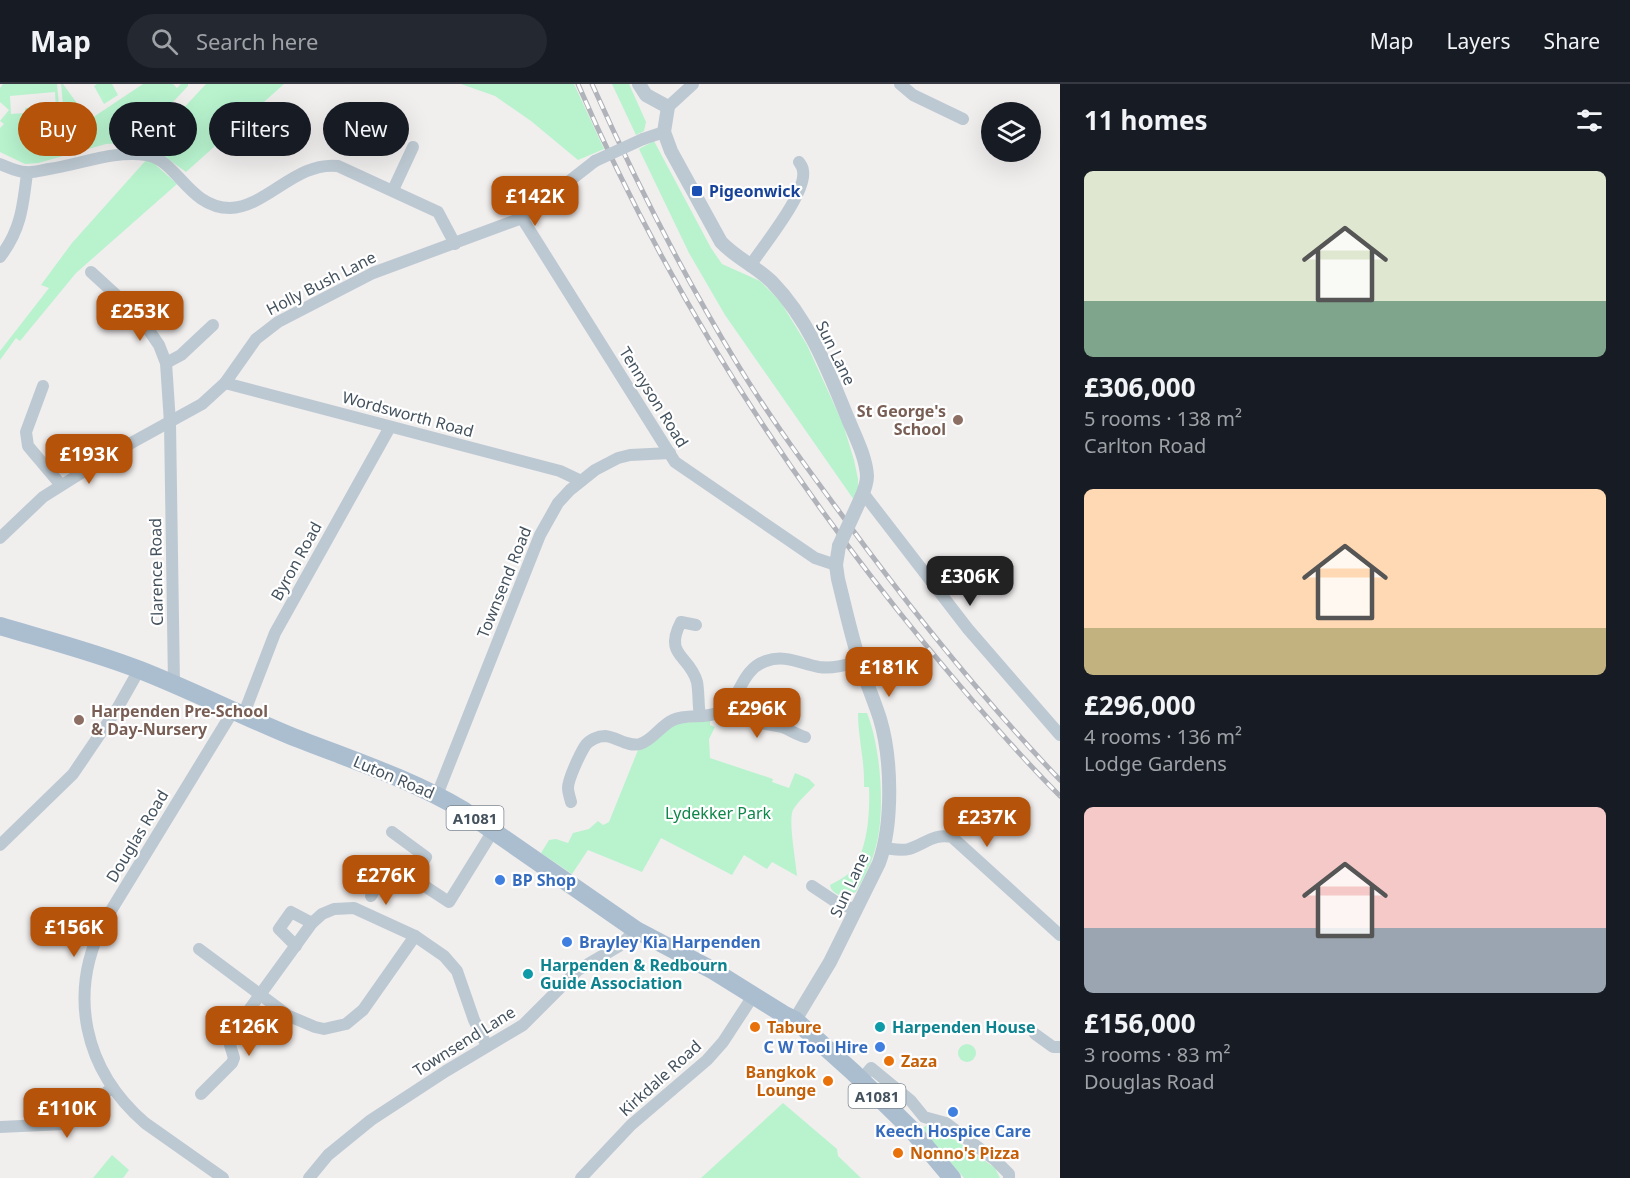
<!DOCTYPE html>
<meta charset="utf-8">
<style>
:root{--surface:#171b24;--page:#242831;--text:#f1f3f6;--muted:#9ea1a6;--line:#363941;--accent:#b45309}
body{margin:0;font-family:"Noto Sans",sans-serif;background:var(--page);color:var(--text);height:100vh;display:flex;flex-direction:column;font-size:22px;white-space:nowrap}
*{box-sizing:border-box;margin:0}
p{font-size:20px;color:var(--muted)}
.icon{flex:none;width:33px;height:33px;fill:none;stroke:currentColor;stroke-width:2;stroke-linecap:round;stroke-linejoin:round}
.map{position:relative;flex:1;overflow:hidden}
.side{display:flex;flex-direction:column;background:var(--surface);width:570px}
.side>*{flex:none}
.top-card{position:absolute;left:18px;top:18px;width:570px;height:54px;display:flex;gap:12px}
.tools{position:absolute;left:981px;top:18px;display:grid;gap:12px}
.tools a{display:grid;place-items:center;width:60px;height:60px;border-radius:50%;background:var(--surface);box-shadow:0 6px 24px #0002;font-size:30px}
.price{position:absolute;translate:-50% -51px;padding:0 14px;border-radius:12px;background:var(--accent);color:#fff;font-size:20px;line-height:39px;filter:drop-shadow(0 2px 3px #0008)}
.price::after{content:'';position:absolute;left:50%;top:36px;width:18px;height:14px;margin-left:-9px;background:inherit;clip-path:polygon(0 0,100% 0,50% 100%)}
.price.current{background:#222;color:#fff}
ul{padding:0;list-style:none}
li{display:grid;align-content:center;gap:12px;height:318px;padding:0 24px}
li span{display:grid;place-items:center;height:186px;border-radius:9px;color:#555}
li>.icon{margin-inline-start:auto}
span .icon{width:108px;height:108px;fill:#fffc;stroke-width:1}
li b{font-size:26px}
h2{display:flex;justify-content:space-between;align-items:center;height:72px;padding:0 24px;font-size:26px}
.pill{padding:0 21px;border-radius:27px;background:var(--surface);box-shadow:0 6px 24px #0002;font-size:21px;line-height:54px}
.pill.current{background:var(--accent);color:#fff}
header{display:flex;align-items:center;gap:36px;box-sizing:border-box;height:84px;padding:0 30px;background:var(--surface);border-bottom:2px solid var(--line)}
header strong{font-size:28px}
nav{display:flex;gap:33px;margin-inline-start:auto;font-size:21px}
.search{width:420px;height:54px;background:var(--page);display:flex;align-items:center;gap:15px;box-sizing:border-box;padding:0 21px;border-radius:33px;color:var(--muted);font-size:22px}
main{display:flex;flex:1;min-height:0}
.map>svg:first-child{display:block}
</style>
<header>
<strong>Map</strong>
<div class="search"><svg class="icon" aria-label="search" viewBox="0 0 24 24"><circle cx="10" cy="10" r="6"/><path d="M15 15l6 6"/></svg>Search here</div>
<nav><a>Map</a><a>Layers</a><a>Share</a></nav>
</header>
<main>
<div class="map">
<svg width="1060" height="1094" viewBox="0 0 1060 1094">
<rect width="100%" height="100%" fill="#f1eeee"/>
<g fill="#b8f3ce" fill-rule="evenodd">
<path d="M3,0H57L60,32L64,31L61,0H63L89,36L143,0H173L177,4L181,0H188V2L141,52L139,58L106,60L38,79L25,80L0,68V44L4,40L0,37L9,26L0,18V4ZM55,8L56,25L44,27L43,22L25,24V29L11,30L10,12Z"/>
<polygon points="97,0 112,0 118,11 104,20 94,2"/>
<polygon points="206,0 284,0 186,88 149,61"/>
<polygon points="461,0 574,0 604,65 578,76 531,37 495,12"/>
<polygon points="612,0 629,0 646,38 644,47 636,51"/>
<polygon points="654,57 711,164 722,180 760,197 780,217 807,261 843,340 854,376 858,395 858,406 854,416 725,231 689,169 639,65"/>
<polygon points="148,74 177,100 76,189 20,257 16,254 0,276 0,267 49,204 41,201 72,159"/>
<path d="M858,629H867C881,664 886,730 875,766C871,781 863,795 856,808L843,813C837,810 831,808 830,801C837,797 846,793 851,787C868,767 870,728 869,703H864C865,677 858,654 858,629Z"/>
<path d="M710,637V641L715,643L709,655L710,674L773,695L772,698L789,704L795,689L809,695L815,701C808,709 798,717 793,726C788,736 796,778 797,792L772,778L767,785L744,771L732,791L661,754L642,788L588,766L572,790L541,769L549,756L556,755L568,759L573,749L589,745L598,737L603,741L609,738L638,666L678,639Z"/>
<circle cx="967" cy="969" r="9"/>
<polygon points="783,1019 837,1065 838,1072 861,1094 701,1094"/>
<polygon points="930,1038 995,1084 1000,1094 964,1094 922,1045"/>
<polygon points="112,1071 129,1086 123,1094 93,1094"/>
</g>
<g fill="none" stroke-linecap="round" stroke-linejoin="round">
<g stroke="#bdc9d2" stroke-width="12">
<polyline points="900,0 913,11 963,35"/>
<polyline points="668,23 693,0"/>
<polyline points="643,55 664,48"/>
<path d="M0,80C8,83 17,88 26,88C33,89 42,86 49,85C82,80 113,66 147,71C177,76 189,124 230,124C267,123 296,77 338,82L438,128L455,160"/>
<polyline points="393,106 413,63"/>
<polyline points="522,134 675,378 815,474 836,481"/>
<path d="M0,173C21,146 23,122 27,89"/>
<path d="M750,182C763,162 807,109 803,87C803,83 801,81 799,78"/>
<polyline points="91,188 139,232 159,261 166,279 170,339 174,600"/>
<polyline points="166,279 181,271 213,241"/>
<polyline points="225,299 560,387 581,397"/>
<polyline points="43,302 26,348 28,362 61,401"/>
<polyline points="863,409 968,545 1060,651"/>
<polyline points="0,454 43,413 113,369 202,320 225,299 256,255 278,238 373,189 522,134 595,77"/>
<path d="M696,541L681,538C663,572 690,571 697,598C699,608 698,621 700,632"/>
<path d="M728,621C752,643 754,636 782,643C790,646 797,651 805,653"/>
<polyline points="243,632 275,549 390,343"/>
<polyline points="437,711 540,451 558,419 570,406 595,386 618,374 630,371 670,369"/>
<path d="M571,718C570,714 568,708 568,704C568,695 580,670 585,662C589,656 598,652 605,652C617,653 627,663 640,660C653,656 660,642 673,636C688,629 707,636 722,627C741,615 740,586 766,577C785,570 801,580 819,583C833,585 846,581 860,577"/>
<polyline points="392,748 426,773 415,793"/>
<polyline points="0,761 73,690 117,625 139,586"/>
<path d="M884,764C893,765 901,767 909,765C925,760 934,749 952,753L1060,851"/>
<polyline points="812,802 836,818 856,826"/>
<polyline points="371,812 384,790 400,797 415,793 420,799 449,818 493,747"/>
<polyline points="296,862 279,845 291,828 312,839"/>
<polyline points="199,865 289,932 315,943 324,945 346,940 363,926 415,852"/>
<polyline points="1035,950 1053,963 1060,963"/>
<polyline points="861,996 871,984 911,1017 924,1033 946,1039 995,1076 1009,1090 1009,1094"/>
<polyline points="201,1010 232,979 234,974 230,961 233,948 312,839 322,830 334,825 354,824 415,852 444,872 457,887 474,936 487,962"/>
<polyline points="0,1043 64,1040 112,1004"/>
<path d="M223,1094L145,1039C84,986 67,910 104,838L233,627"/>
<polyline points="309,1094 328,1071 371,1036 446,987 523,941 578,886 619,862 636,846"/>
<polyline points="581,1094 631,1041 707,976 723,958 753,912"/>
</g>
<g stroke="#bdc9d2" stroke-width="14">
<path d="M639,0L646,11L668,23L664,48L671,67L721,158C736,174 757,183 772,198C809,236 828,286 848,335C855,352 866,373 867,392C867,399 864,407 861,414"/>
<path d="M795,936L830,878L879,779C893,740 892,675 880,635C874,616 866,598 860,579C851,551 845,523 838,495L836,481L839,462"/>
</g>
<path stroke="#abbed0" stroke-width="18" d="M0,542C47,556 94,568 140,586C191,606 240,631 291,652C349,675 409,694 463,726L636,846L714,887L783,930L795,936L853,988L911,1045L952,1094"/>
<g stroke="#b0b3b9" stroke-width="5">
<g id="rail">
<path d="M578,0C665,202 785,390 925,560C968,612 1012,664 1060,712"/>
<path d="M592,0C635,96 683,191 738,281C770,334 807,384 844,434C911,526 981,613 1060,696"/>
</g>
</g>
<use href="#rail" stroke="#fff" stroke-width="3" stroke-dasharray="9" stroke-linecap="butt"/>
<polyline stroke="#bdc9d2" stroke-width="12" points="595,77 643,55"/>
<polyline stroke="#bdc9d2" stroke-width="14" points="839,462 861,414"/>
</g>
<rect fill="#1a4fb4" stroke="#fff" stroke-width="2" x="691" y="101" width="12" height="12" rx="3"/>
<g fill="#8d6e63" stroke="#fff" stroke-width="2">
<circle cx="958" cy="336" r="6"/>
<circle cx="79" cy="636" r="6"/>
</g>
<g fill="#3f7fe0" stroke="#fff" stroke-width="2">
<circle cx="500" cy="796" r="6"/>
<circle cx="567" cy="858" r="6"/>
<circle cx="880" cy="963" r="6"/>
<circle cx="953" cy="1028" r="6"/>
</g>
<g fill="#0f9aa8" stroke="#fff" stroke-width="2">
<circle cx="528" cy="890" r="6"/>
<circle cx="880" cy="943" r="6"/>
</g>
<g fill="#e8710a" stroke="#fff" stroke-width="2">
<circle cx="755" cy="943" r="6"/>
<circle cx="889" cy="977" r="6"/>
<circle cx="828" cy="997" r="6"/>
<circle cx="898" cy="1069" r="6"/>
</g>
<g text-anchor="middle" dominant-baseline="central" stroke-width="4.5" stroke-linejoin="round" paint-order="stroke">
<g fill="#fff" stroke="#7c868e" stroke-width="1.5">
<rect x="446.5" y="722" width="57" height="24" rx="4.5"/>
<rect x="848.5" y="1000" width="57" height="24" rx="4.5"/>
</g>
<g font-size="15" font-weight="bold" fill="#44525e">
<text x="475" y="734">A1081</text>
<text x="877" y="1012">A1081</text>
</g>
<g font-size="16" font-weight="bold" fill="#164399" stroke="#fff" text-anchor="start">
<text x="709" y="107">Pigeonwick</text>
</g>
<g font-size="16" fill="#44525e" stroke="#fff">
<text transform="translate(321 199) rotate(-27)">Holly Bush Lane</text>
<text transform="translate(836 269) rotate(64)">Sun Lane</text>
<text transform="translate(654 313) rotate(58)">Tennyson Road</text>
<text transform="translate(408 330) rotate(15)">Wordsworth Road</text>
<text transform="translate(296 477) rotate(-61)">Byron Road</text>
<text transform="translate(156 488) rotate(-91)">Clarence Road</text>
<text transform="translate(504 498) rotate(-68)">Townsend Road</text>
<text transform="translate(394 693) rotate(23)">Luton Road</text>
<text transform="translate(137 752) rotate(-59)">Douglas Road</text>
<text transform="translate(849 801) rotate(-65)">Sun Lane</text>
<text transform="translate(464 957) rotate(-32)">Townsend Lane</text>
<text transform="translate(660 994) rotate(-42)">Kirkdale Road</text>
</g>
<g font-size="16" font-weight="bold" fill="#785e54" stroke="#fff" text-anchor="end">
<text x="946" y="327">St George's<tspan x="946" dy="18">School</tspan></text>
<text x="91" y="627" text-anchor="start">Harpenden Pre-School<tspan x="91" dy="18">&amp; Day-Nursery</tspan></text>
</g>
<g font-size="16" fill="#0e8749" stroke="#fff">
<text x="718" y="729">Lydekker Park</text>
</g>
<g font-size="16" font-weight="bold" fill="#366cbe" stroke="#fff" text-anchor="start">
<text x="512" y="796">BP Shop</text>
<text x="579" y="858">Brayley Kia Harpenden</text>
<text x="868" y="963" text-anchor="end">C W Tool Hire</text>
<text x="953" y="1047" text-anchor="middle">Keech Hospice Care</text>
</g>
<g font-size="16" font-weight="bold" fill="#0d838f" stroke="#fff" text-anchor="start">
<text x="540" y="881">Harpenden &amp; Redbourn<tspan x="540" dy="18">Guide Association</tspan></text>
<text x="892" y="943">Harpenden House</text>
</g>
<g font-size="16" font-weight="bold" fill="#c56008" stroke="#fff" text-anchor="start">
<text x="767" y="943">Tabure</text>
<text x="901" y="977">Zaza</text>
<text x="816" y="988" text-anchor="end">Bangkok<tspan x="816" dy="18">Lounge</tspan></text>
<text x="910" y="1069">Nonno's Pizza</text>
</g>
</g>
</svg>
<div class="tools">
<a><svg class="icon" aria-label="layers" viewBox="0 0 24 24"><path d="M12 4l9 5-9 5-9-5zM3 14l9 5 9-5"/></svg></a>
</div>
<b class="price" style="left:535px;top:143px">£142K</b>
<b class="price" style="left:140px;top:258px">£253K</b>
<b class="price" style="left:89px;top:401px">£193K</b>
<b class="price current" style="left:970px;top:523px">£306K</b>
<b class="price" style="left:889px;top:614px">£181K</b>
<b class="price" style="left:757px;top:655px">£296K</b>
<b class="price" style="left:987px;top:764px">£237K</b>
<b class="price" style="left:386px;top:822px">£276K</b>
<b class="price" style="left:74px;top:874px">£156K</b>
<b class="price" style="left:249px;top:973px">£126K</b>
<b class="price" style="left:67px;top:1055px">£110K</b>
<div class="top-card">
<a class="pill current">Buy</a>
<a class="pill">Rent</a>
<a class="pill">Filters</a>
<a class="pill">New</a>
</div>
</div>
<section class="side">
<h2>11 homes<svg class="icon" aria-label="filters" viewBox="0 0 24 24"><path d="M4 7h16M4 17h16"/><circle cx="9" cy="7" r="2"/><circle cx="15" cy="17" r="2"/></svg></h2>
<ul>
<li><span style="background:linear-gradient(#dfe7d0 70%,#7fa58c 0)"><svg class="icon" aria-label="home" viewBox="0 0 24 24"><path d="M3 11l9-7 9 7M6 9v11h12V9"/></svg></span><div><b>£306,000</b><p>5 rooms · 138 m²</p><p>Carlton Road</p></div></li>
<li><span style="background:linear-gradient(#ffd9b3 75%,#c2b280 0)"><svg class="icon" aria-label="home" viewBox="0 0 24 24"><path d="M3 11l9-7 9 7M6 9v11h12V9"/></svg></span><div><b>£296,000</b><p>4 rooms · 136 m²</p><p>Lodge Gardens</p></div></li>
<li><span style="background:linear-gradient(#f6c9c9 65%,#9aa5b1 0)"><svg class="icon" aria-label="home" viewBox="0 0 24 24"><path d="M3 11l9-7 9 7M6 9v11h12V9"/></svg></span><div><b>£156,000</b><p>3 rooms · 83 m²</p><p>Douglas Road</p></div></li>
</ul>
</section>
</main>
